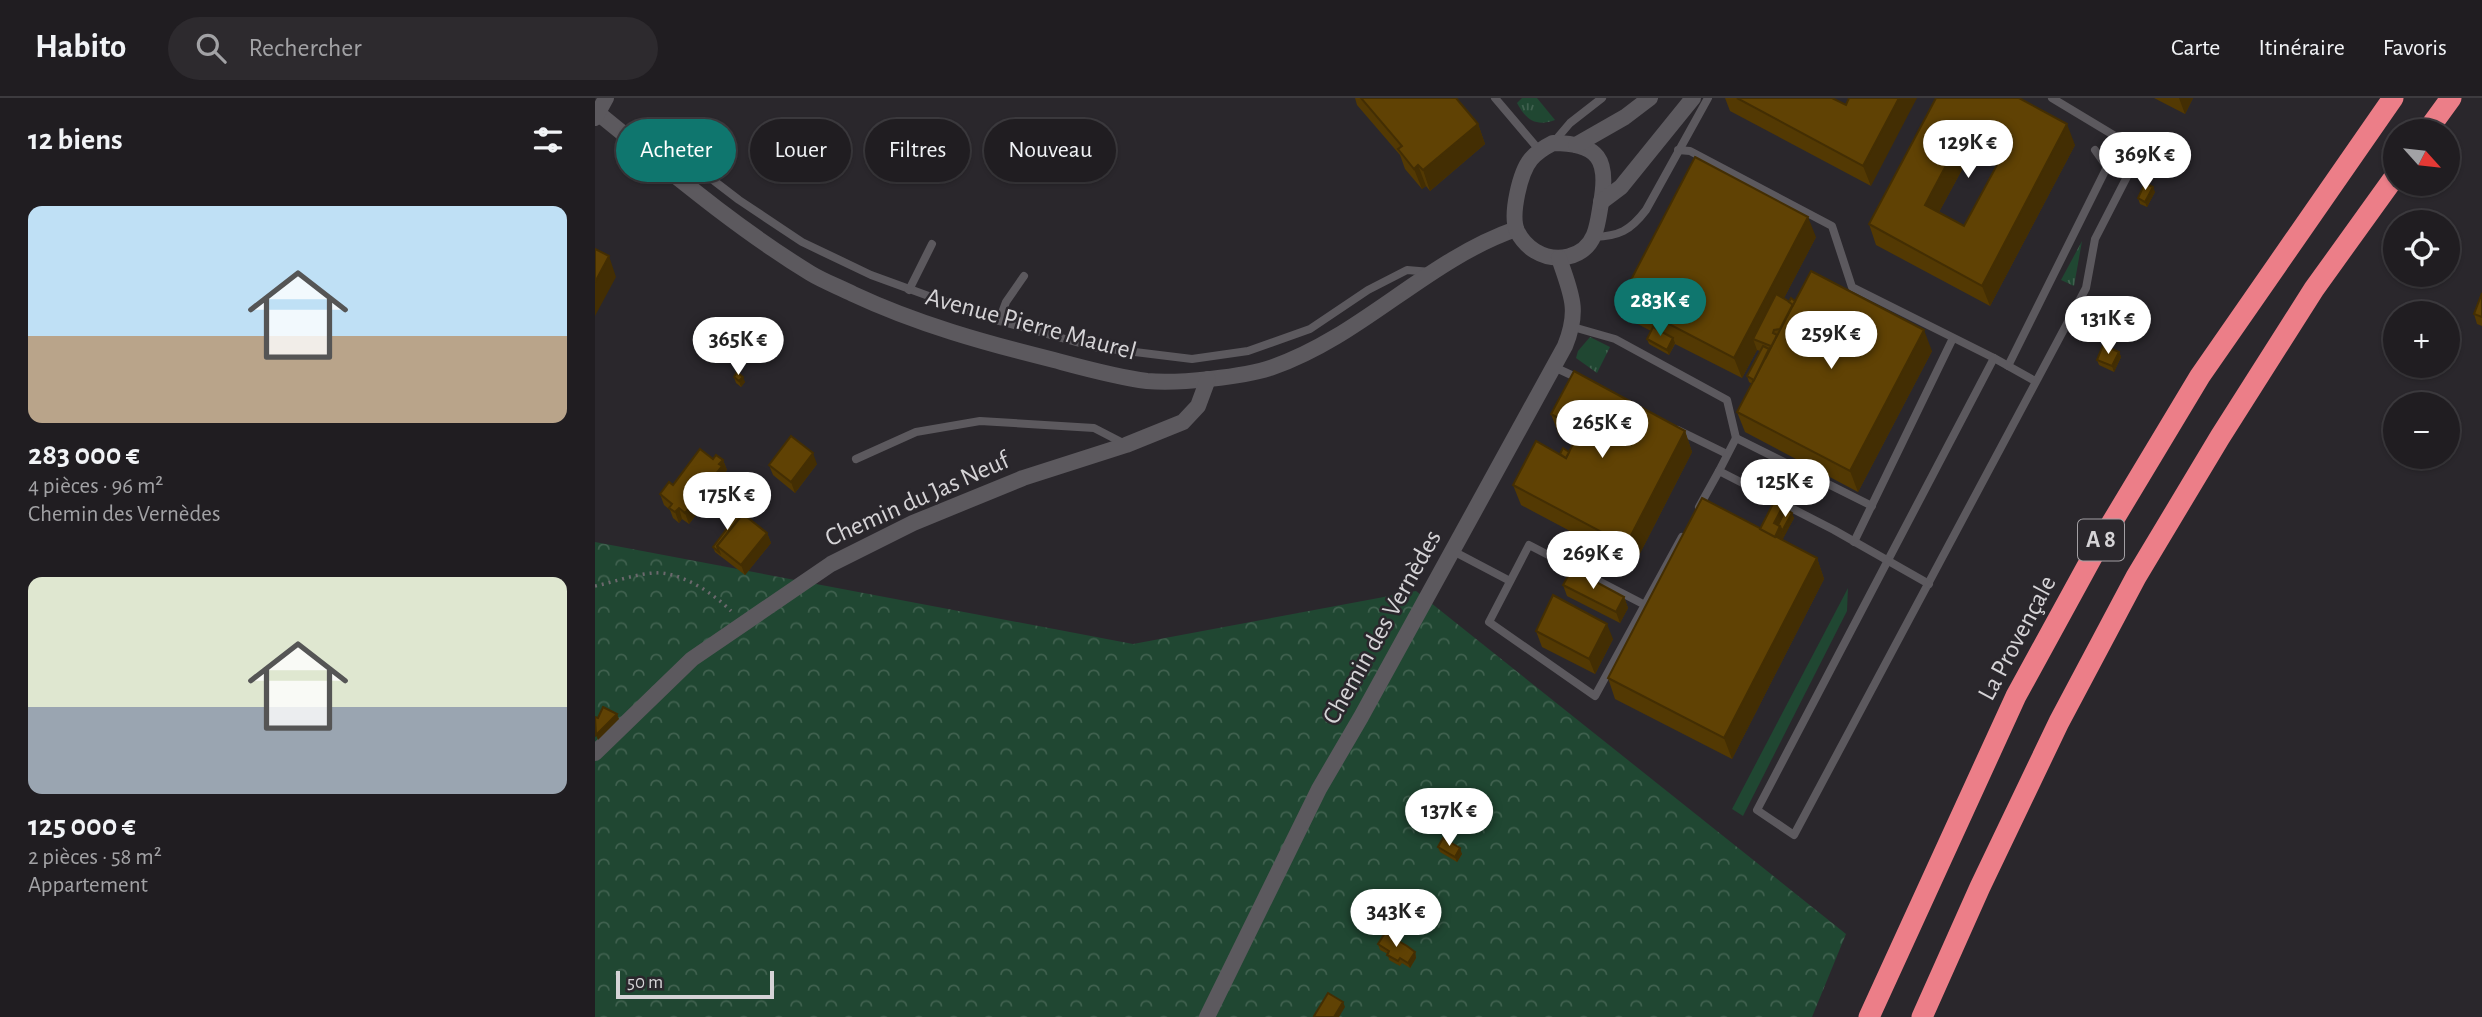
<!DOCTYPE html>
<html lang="fr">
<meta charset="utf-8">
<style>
:root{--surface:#201d21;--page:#2d2a2e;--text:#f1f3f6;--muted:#a2a2a5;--line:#3d3b3f;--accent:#0f766e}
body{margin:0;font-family:"Alegreya Sans",sans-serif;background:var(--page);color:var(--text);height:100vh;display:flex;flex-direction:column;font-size:26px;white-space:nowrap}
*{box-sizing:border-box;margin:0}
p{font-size:23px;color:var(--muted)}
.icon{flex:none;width:38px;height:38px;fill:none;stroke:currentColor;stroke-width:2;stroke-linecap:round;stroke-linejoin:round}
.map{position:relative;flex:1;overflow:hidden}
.drawer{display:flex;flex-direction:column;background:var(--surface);width:595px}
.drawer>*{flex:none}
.top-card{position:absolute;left:21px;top:21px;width:665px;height:63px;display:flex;gap:14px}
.needle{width:46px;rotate:117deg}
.tools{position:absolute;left:1788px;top:21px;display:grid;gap:14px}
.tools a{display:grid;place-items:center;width:77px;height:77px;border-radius:50%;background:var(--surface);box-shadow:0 2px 5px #0004,0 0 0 2px var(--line);font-size:35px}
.scale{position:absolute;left:21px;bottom:18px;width:158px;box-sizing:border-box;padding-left:7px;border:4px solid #d5d3d6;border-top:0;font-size:19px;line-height:24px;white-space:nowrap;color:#d5d3d6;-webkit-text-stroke:5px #2a272c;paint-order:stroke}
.price{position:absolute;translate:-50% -60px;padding:0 16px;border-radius:24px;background:#fff;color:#222;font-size:23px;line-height:46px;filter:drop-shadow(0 2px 4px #0008)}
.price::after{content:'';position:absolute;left:50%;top:42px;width:21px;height:16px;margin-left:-10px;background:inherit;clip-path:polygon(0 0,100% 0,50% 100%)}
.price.active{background:var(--accent);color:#fff}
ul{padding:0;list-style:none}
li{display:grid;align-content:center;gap:14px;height:371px;padding:0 28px}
li span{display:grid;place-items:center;height:217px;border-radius:14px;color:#555}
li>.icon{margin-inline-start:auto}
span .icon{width:126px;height:126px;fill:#fffc;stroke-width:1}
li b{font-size:30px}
h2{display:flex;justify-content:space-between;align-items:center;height:84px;padding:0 28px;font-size:30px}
.pill{padding:0 24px;border-radius:32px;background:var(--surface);box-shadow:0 2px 5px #0004,0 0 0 2px var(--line);font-size:24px;line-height:63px}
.pill.active{background:var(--accent);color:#fff}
header{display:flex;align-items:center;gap:42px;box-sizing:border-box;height:98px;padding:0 35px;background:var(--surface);border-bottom:2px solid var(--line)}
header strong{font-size:33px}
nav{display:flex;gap:38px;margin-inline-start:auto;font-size:24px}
.search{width:490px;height:63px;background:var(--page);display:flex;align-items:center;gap:18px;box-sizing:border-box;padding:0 24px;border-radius:38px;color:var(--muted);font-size:26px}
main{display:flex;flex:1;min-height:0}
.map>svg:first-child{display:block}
</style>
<header>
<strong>Habito</strong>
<div class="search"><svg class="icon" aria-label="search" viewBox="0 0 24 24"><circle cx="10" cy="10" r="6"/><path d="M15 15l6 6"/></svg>Rechercher</div>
<nav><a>Carte</a><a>Itinéraire</a><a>Favoris</a></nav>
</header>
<main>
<section class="drawer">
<h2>12 biens<svg class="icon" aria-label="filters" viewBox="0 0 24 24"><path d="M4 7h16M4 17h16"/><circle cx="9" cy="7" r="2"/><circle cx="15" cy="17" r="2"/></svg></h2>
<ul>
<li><span style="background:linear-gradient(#bfe0f5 60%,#b9a48a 0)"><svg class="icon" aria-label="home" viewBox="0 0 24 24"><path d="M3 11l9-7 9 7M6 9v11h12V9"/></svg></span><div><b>283 000 €</b><p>4 pièces · 96 m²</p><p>Chemin des Vernèdes</p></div></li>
<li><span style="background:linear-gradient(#dfe7d0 60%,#9aa5b1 0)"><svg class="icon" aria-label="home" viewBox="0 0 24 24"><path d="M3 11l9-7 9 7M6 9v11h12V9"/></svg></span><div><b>125 000 €</b><p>2 pièces · 58 m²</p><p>Appartement</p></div></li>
</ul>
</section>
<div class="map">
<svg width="1887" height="919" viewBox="0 0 1887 919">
<defs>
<pattern id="grass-tufts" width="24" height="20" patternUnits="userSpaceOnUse" patternTransform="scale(1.75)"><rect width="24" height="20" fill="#204732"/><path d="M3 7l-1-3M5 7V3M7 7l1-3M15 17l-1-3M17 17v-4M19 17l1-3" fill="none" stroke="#40614f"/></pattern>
<pattern id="forest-crowns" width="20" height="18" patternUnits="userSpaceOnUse" patternTransform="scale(1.75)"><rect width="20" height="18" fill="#204732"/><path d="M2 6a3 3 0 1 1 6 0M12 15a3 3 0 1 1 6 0" fill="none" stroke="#40614f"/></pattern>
</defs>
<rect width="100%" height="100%" fill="#2a272c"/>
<g fill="url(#grass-tufts)">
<path d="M927,0H942L960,22C941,29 931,22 922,5Z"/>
<polygon points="1487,143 1479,188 1466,182"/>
<polygon points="995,239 1015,249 1002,275 981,260 983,253"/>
</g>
<polygon fill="url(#forest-crowns)" points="0,444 538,546 821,493 1251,836 1217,919 0,919"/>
<polygon fill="#204732" points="1253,490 1252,513 1148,718 1137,711"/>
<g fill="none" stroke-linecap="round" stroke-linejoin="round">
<path stroke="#6b696d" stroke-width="3.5" stroke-dasharray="2 5" stroke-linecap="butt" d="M0,488C19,484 40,476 59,475C85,473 118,495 136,513"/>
<g stroke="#5c595e" stroke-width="8">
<polyline points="900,0 945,53"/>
<polyline points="37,41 67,43 144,102 207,144 276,177 394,220 499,249 597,261 653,253 715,231 773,192 812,172 836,174"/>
<polyline points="958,45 975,25 1007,0"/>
<polyline points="1083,52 1095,53 1237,128 1257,189 1399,260"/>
<path d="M999,139C1024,138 1035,133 1051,112L1113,0"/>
<polyline points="314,192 337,146"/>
<polyline points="404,223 411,204 429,178"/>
<polyline points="978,229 1020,241 1132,302 1141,340"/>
<polyline points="1413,268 1512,69 1500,52"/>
<polyline points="959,269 985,281"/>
<polyline points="1440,283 1399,260 1162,712 1199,737 1491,190 1500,141 1536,71 1530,44 1457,0"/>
<polyline points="1083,332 1132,356"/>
<polyline points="261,361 321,334 385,323 499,330 530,346"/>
<polyline points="1124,373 1141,340 1277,408"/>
<polyline points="1104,409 1124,373 1239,432 1334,486"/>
<polyline points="1259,444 1358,240"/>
<polyline points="858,453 915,483"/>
<polyline points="1050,507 934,447 894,524 1000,598 1087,439"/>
</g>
<g stroke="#5c595e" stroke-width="16">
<path d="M4,16C72,71 140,129 215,175C228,183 244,189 258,196C322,226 390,245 459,262C489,270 521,279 552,283C583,286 649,279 678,269C767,238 832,162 921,131"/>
<polyline points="0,20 11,0"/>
<path d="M958,45C1004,45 1014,62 1006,105C1004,116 1003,127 999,137C989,161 960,165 940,153C932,148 926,141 922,133C915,117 925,74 936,61C942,54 950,49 958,45Z"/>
<polyline points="981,47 1030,19 1055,0"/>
<polyline points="1006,104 1026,89 1098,0"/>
<polyline points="0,655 97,561 236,466 318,425 428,380 531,347 588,324 603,308 613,281"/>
<path d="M612,919L724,691L766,619L970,248C985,211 976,196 964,160"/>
</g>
<g stroke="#ec7e88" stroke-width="21">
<polyline points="1832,33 1856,0"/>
<polyline points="1274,919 1421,598 1507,441 1605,278 1798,0"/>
<polyline points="1327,919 1385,789 1464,624 1541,479 1625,339 1719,191 1801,77"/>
</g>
</g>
<g fill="#533903" fill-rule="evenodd">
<polygon points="760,0 861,0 883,26 890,46 835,93 831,88 827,91 810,71 805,57 762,7"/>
<polygon points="1130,0 1237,0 1251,7 1276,88 1135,13"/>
<path d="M1341,0L1480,47L1395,208L1281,147L1274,126ZM1382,44L1407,58L1369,128L1344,114Z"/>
<polygon points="1559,0 1598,0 1590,16"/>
<polygon points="1560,94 1552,109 1545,106 1543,100"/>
<polygon points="1221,139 1189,200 1194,203 1337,253 1263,394 1150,334 1142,314 1157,286 1154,284 1152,278 1165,253 1162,252 1147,280 1080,246 1074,257 1054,246 1052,241 1056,233 1033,221 1026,201"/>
<polygon points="1887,195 1887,228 1882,226 1879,216"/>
<polygon points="1524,254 1526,259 1519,274 1504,267 1502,262"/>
<polygon points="139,279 150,284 146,289 141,285"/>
<polygon points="956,316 1090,333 1097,354 1039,467 926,407 918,387 965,356 974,354 979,345 964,337"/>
<polygon points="118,361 128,362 132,372 130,375 131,378 94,426 87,421 84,425 78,420 75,412 69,407 65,396"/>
<polygon points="222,366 200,395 178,377 174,367"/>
<polygon points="1191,411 1199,420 1187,442 1222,460 1229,481 1137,661 1020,601 1013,580 1165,431"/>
<polygon points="172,435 176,445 150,477 120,454 118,449"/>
<polygon points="968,487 1029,499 1033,510 1025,525 972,498"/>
<polygon points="941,533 1018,541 1000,576 947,549"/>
<polygon points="843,749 867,756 862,764 845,754"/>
<polygon points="783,846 820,854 821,860 815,870 807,865 805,868 794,862 793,856 785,852"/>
</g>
<g fill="#432e03">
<polygon points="1304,0 1322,0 1276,88 1268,68"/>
<polygon points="1584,0 1598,0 1590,16"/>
<polygon points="1374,24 1382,44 1337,127 1330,107"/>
<polygon points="883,26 890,46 835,93 828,72"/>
<polygon points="1472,26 1480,47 1395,208 1387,188"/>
<polygon points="823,67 831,88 827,91 819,71"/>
<polygon points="1558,89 1560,94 1552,109 1550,104"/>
<polygon points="1213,119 1221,139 1166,244 1158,241 1162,252 1147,280 1139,260"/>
<polygon points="14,158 21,179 0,218 0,184"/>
<polygon points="1329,232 1337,253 1263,394 1255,373"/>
<polygon points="1078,240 1080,245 1074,257 1072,252"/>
<polygon points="1524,254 1526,259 1519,274 1517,268"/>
<polygon points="148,279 150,284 146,289 144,283"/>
<polygon points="1090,333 1097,354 1039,467 1031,447"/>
<polygon points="218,355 222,366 200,395 196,384"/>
<polygon points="128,362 132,372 130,375 131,378 94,426 90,415"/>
<polygon points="1189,406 1193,417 1186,430 1189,439 1181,456 1179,425"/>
<polygon points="84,410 87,421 84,425 80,414"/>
<polygon points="1197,415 1199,420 1189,439 1187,433"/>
<polygon points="172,435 176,445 150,477 146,467"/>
<polygon points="1222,460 1229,481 1137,661 1129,640"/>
<polygon points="1029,499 1033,510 1025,525 1021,514"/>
<polygon points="1012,526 1018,541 1000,576 994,561"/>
<polygon points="22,616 24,621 3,642 1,637"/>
<polygon points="865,750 867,756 862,764 860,759"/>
<polygon points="820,854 821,860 815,870 813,865"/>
<polygon points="748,904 750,909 744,919 739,919"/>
</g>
<g fill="#604204" stroke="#432e03" stroke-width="2" fill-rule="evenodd">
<polygon points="766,0 861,0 883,26 828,72 823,67 819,71 803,51 807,48"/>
<polygon points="1142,0 1237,0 1251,7 1254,0 1304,0 1268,68"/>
<path d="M1341,0H1424L1472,26L1387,188L1274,126ZM1374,24L1414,45L1369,128L1330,107Z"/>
<polygon points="1100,59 1213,119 1139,260 1026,201"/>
<polygon points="1550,85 1558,89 1550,104 1543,100"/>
<polygon points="0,151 14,158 0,184"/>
<polygon points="1216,173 1329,232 1255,373 1142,314"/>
<polygon points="1887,195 1887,219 1879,216"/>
<polygon points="1181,196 1198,206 1185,231 1179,232 1178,235 1182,237 1170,261 1176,248 1158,241"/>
<polygon points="1196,200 1200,203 1198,207 1194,204"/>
<polygon points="1058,229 1078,240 1072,252 1052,241"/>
<polygon points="1508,247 1524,254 1517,268 1502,262"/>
<polygon points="1168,248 1174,251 1159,282 1152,278"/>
<polygon points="979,273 1090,333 1031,447 918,387 941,343 971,360 985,332 956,316"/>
<polygon points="142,274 148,279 144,283 139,279"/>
<polygon points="196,338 218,355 196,384 174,367"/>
<polygon points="968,350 974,354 971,360 965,356"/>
<polygon points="105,351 118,361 121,357 128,362 124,366 127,368 90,415 84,410 80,414 74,410 77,406 65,396 74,384 78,387"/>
<polygon points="1107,400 1222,460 1129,640 1013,580"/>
<polygon points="1180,402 1189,406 1179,425 1185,428 1180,439 1165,431"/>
<polygon points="1191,411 1197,415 1187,433 1185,428 1183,427"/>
<polygon points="143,416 146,418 122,448 124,454 118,449"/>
<polygon points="148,416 172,435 146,467 122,448"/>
<polygon points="977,471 1029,499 1021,514 968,487"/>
<polygon points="958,497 1012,526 994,561 941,533"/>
<polygon points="8,609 22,616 1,637 0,619 3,620"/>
<polygon points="848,740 865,750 860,759 843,749"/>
<polygon points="790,835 812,848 820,854 813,865 805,860 803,863 792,857 794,853 783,846"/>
<polygon points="733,895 748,904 739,919 721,919 719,918"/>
</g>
<g text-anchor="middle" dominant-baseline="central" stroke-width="5" stroke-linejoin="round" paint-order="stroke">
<rect fill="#2a272c" stroke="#a29fa3" stroke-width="2" x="1483" y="421.5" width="46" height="41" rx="5"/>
<g font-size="24" font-weight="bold" fill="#d5d3d6">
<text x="1506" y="442">A 8</text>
</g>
<g font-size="26" fill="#d5d3d6" stroke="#2a272c">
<text transform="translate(436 226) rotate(15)">Avenue Pierre Maurel</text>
<text transform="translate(322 401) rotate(-24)">Chemin du Jas Neuf</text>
<text transform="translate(787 529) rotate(-61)">Chemin des Vernèdes</text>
<text transform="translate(1422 540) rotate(-62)">La Provençale</text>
</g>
</g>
</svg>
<div class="tools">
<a><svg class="needle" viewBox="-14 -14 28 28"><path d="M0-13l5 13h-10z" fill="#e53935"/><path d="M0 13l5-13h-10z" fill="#a2a2a5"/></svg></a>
<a><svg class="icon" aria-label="locate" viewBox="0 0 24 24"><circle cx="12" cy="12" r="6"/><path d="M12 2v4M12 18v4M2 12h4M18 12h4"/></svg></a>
<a>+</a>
<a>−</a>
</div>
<div class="scale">50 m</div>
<b class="price" style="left:1373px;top:82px">129K €</b>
<b class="price" style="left:1550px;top:94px">369K €</b>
<b class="price active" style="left:1065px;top:240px">283K €</b>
<b class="price" style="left:1513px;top:258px">131K €</b>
<b class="price" style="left:1236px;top:273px">259K €</b>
<b class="price" style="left:143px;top:279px">365K €</b>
<b class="price" style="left:1007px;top:362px">265K €</b>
<b class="price" style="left:1190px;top:421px">125K €</b>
<b class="price" style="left:132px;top:434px">175K €</b>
<b class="price" style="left:998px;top:493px">269K €</b>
<b class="price" style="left:854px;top:750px">137K €</b>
<b class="price" style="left:801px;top:851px">343K €</b>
<div class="top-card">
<a class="pill active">Acheter</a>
<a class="pill">Louer</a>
<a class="pill">Filtres</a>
<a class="pill">Nouveau</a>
</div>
</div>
</main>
